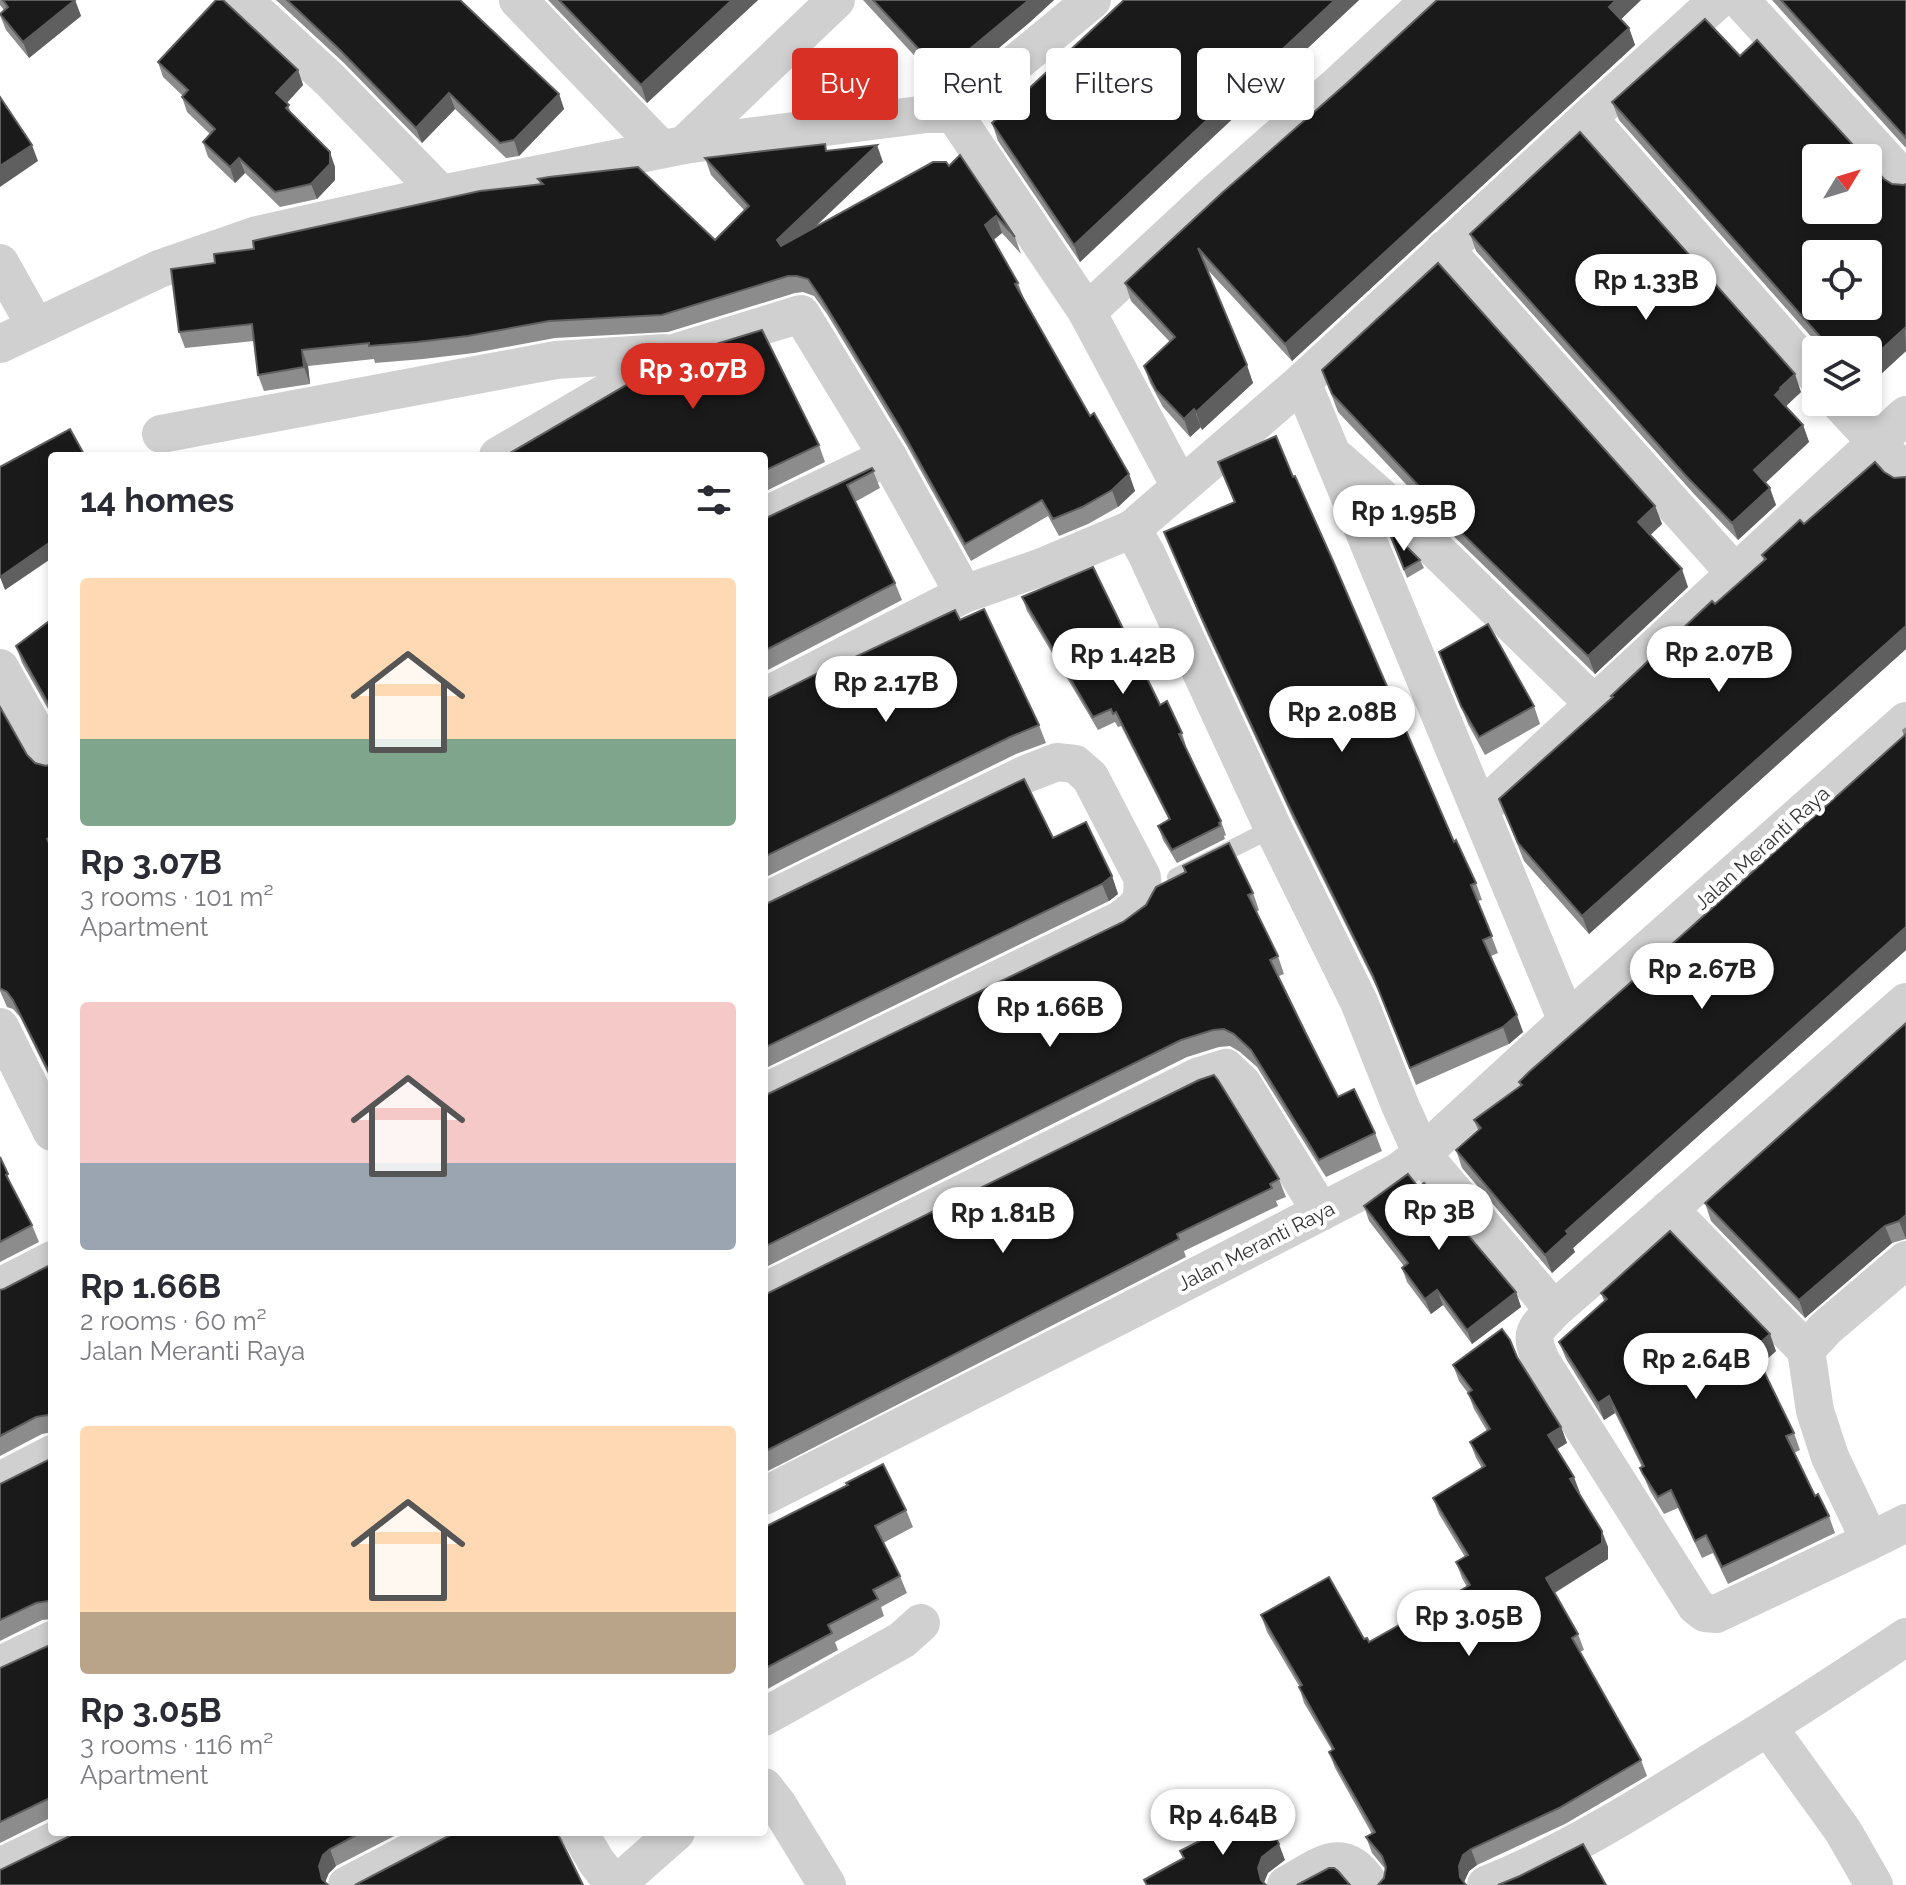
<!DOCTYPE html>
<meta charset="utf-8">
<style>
:root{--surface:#fff;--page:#f7f7f7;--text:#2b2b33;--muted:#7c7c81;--accent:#d93025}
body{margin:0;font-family:Raleway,sans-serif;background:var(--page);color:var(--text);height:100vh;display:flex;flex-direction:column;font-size:30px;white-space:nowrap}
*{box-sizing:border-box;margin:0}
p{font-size:26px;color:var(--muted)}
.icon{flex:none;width:44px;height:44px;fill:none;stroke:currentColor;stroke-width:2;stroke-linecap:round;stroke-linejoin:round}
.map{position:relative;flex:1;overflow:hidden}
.panel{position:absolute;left:48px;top:452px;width:720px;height:1384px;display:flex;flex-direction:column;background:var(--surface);border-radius:8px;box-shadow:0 4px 12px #0003}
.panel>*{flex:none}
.top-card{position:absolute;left:792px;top:48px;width:760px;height:72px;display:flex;gap:16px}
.needle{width:52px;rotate:52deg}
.fabs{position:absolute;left:1802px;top:144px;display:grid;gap:16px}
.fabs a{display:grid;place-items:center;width:80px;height:80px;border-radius:8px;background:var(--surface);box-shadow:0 4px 12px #0003;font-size:40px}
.price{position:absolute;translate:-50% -68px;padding:0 18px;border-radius:28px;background:#fff;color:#222;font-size:26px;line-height:52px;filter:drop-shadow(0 2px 4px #0008)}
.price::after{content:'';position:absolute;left:50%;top:48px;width:24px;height:18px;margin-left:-12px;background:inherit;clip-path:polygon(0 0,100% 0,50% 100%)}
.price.selected{background:var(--accent);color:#fff}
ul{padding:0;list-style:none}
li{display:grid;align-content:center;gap:16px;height:424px;padding:0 32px}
li span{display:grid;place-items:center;height:248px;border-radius:8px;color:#555}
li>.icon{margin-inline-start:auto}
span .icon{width:144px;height:144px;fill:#fffc;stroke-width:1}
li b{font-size:34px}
h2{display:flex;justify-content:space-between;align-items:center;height:96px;padding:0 32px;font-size:34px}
.pill{padding:0 28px;border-radius:8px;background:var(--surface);box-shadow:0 4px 12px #0003;font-size:28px;line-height:72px}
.pill.selected{background:var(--accent);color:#fff}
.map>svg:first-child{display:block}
</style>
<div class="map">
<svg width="1906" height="1885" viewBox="0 0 1906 1885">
<rect width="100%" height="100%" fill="#fff"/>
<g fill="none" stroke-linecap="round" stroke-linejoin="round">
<polyline stroke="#d0d0d0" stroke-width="18" points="1176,877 1273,828"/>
<g stroke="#d0d0d0" stroke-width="38">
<polyline points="243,0 329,79 441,194"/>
<polyline points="518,0 661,149"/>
<polyline points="1740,0 1906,181"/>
<polyline points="954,114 1092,0"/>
<polyline points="1588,118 1816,376"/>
<polyline points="684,145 927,114 954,114 1087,312 1180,486"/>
<polyline points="1445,249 1735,573"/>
<polyline points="0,263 36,327"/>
<polyline points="1087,312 1214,194 1339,84 1430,0"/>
<polyline points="0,344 159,269 257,235 441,194 684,145 836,0"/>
<polyline points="1302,382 1567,1021"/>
<polyline points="1839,402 1906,474"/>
<polyline points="161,434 556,360 664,353"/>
<polyline points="498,456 674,353 801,314 888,457 964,594"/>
<polyline points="1339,460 1392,507 1593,703"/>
<polyline points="764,516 888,457"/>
<polyline points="0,668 52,761"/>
<polyline points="764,697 964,594 1042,567 1132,529"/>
<polyline points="1480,810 1906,415"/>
<path d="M764,902L1026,774L1057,762L1075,764L1090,777L1142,877C1144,901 1140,906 1120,920L764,1093"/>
<path d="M1906,1002L1554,1310C1534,1331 1529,1332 1541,1361L1696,1606L1705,1613L1716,1614L1870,1541L1830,1457L1815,1411L1806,1350L1826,1328L1906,1260"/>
<polyline points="0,1027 52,1132"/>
<polyline points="1669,1209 1806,1350"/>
<polyline points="0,1287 52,1260"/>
<polyline points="764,1292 1197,1077 1226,1068 1242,1083 1321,1212"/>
<polyline points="1554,1310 1422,1154 1400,1105 1359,1002 1273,828 1146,553 1132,529 1302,382 1588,118 1718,0"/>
<polyline points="0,1481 52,1454"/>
<polyline points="764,1496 1121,1315 1398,1172 1422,1154 1567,1021 1906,721"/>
<polyline points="1870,1541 1906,1523"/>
<polyline points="0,1665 52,1640"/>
<polyline points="764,1717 902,1640 921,1623"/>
<polyline points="1768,1727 1843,1831 1874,1885"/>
<polyline points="764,1787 778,1805 827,1885"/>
<polyline points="579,1832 596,1861 614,1885"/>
<polyline points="0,1867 72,1832"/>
<polyline points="347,1885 449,1832"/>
<polyline points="616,1885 676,1832"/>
<path d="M1286,1885C1320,1867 1343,1842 1370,1885"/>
<path d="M1486,1885C1568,1852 1641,1806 1716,1759C1780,1720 1843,1679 1906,1637"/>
</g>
</g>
<g fill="#8c8c8c">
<polygon points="0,0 75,0 81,16 29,58 6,30 0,15 4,10 0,5"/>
<polygon points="276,0 460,0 559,94 564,109 519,156 506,158 455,109 422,143 344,63"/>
<polygon points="548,0 758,0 647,103"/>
<polygon points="863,0 1054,0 1030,22 947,91"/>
<polygon points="1124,0 1359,0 1080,262 998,141 992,123"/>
<polygon points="1437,0 1641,0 1621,19 1629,28 1635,45 1292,361 1206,268 1253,383 1202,430 1201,427 1190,437 1163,407 1150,383 1144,366 1170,342 1131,301 1125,283 1347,83"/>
<polygon points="1772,0 1906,0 1906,148"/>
<polygon points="1740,56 1884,179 1892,184 1904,185 1906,184 1906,351 1868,386 1868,350 1823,350 1619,120 1612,102"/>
<polygon points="158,62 298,70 303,85 287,103 292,115 335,167 335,180 317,199 280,207 245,173 235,183 208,157 203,142 210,134 187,112 182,97 183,96 163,77"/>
<polygon points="828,151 883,162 814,228 949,166 1015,237 1021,254 1002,233 994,240 1018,283 1024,299 1090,416 1129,474 1135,491 1118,507 1088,524 1059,536 1048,516 971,561 907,446 827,314 814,296 803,292 795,293 668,332 555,338 474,353 423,359 375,363 374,359 308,366 310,384 264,391 258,375 254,341 185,348 179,332 215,263 254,249 540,184 538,179 715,240 745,211 711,175 705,158"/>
<polygon points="1470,234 1801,392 1787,405 1787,407 1803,425 1809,442 1765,483 1776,505 1738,540 1694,494 1476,251"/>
<polygon points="1322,370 1655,506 1662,524 1650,535 1688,587 1595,674 1437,520 1435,515 1338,412"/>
<polygon points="819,445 825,462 764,492 764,456"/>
<polygon points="1218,462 1293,477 1454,842 1476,883 1482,900 1478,901 1498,953 1491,956 1523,1032 1509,1044 1416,1085 1379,992 1293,819 1205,629 1164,532 1234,502"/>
<polygon points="872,468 880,488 855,502 895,583 902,600 764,672 764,519"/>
<polygon points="1884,472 1894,478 1906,477 1906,649 1589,934 1524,861 1499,799 1764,561 1762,555 1804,524"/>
<polygon points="1391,537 1420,560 1424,568 1407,578"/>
<polygon points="1022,597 1160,705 1182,733 1186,746 1185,747 1221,821 1226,835 1224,836 1225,839 1177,863 1163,840 1158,826 1169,820 1121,726 1118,727 1115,722 1098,730 1027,611"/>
<polygon points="52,619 52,716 22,663 16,646"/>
<polygon points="960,620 1039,725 1046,743 1016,754 764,878 764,700 849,660"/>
<polygon points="1439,652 1534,706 1540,724 1485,755 1468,724"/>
<polygon points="0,707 27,755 35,763 46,766 52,764 52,1082 20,1017 13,1009 7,1007 0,991"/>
<polygon points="1906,727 1906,950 1573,1248 1575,1252 1552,1273 1462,1168 1456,1150 1478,1130 1474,1120 1521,1086 1519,1082 1671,947 1904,736 1902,730"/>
<polygon points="1053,838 1112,876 1118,894 1109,901 764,1069 764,905"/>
<polygon points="1183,866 1253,893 1259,910 1256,912 1278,956 1284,974 1279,976 1338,1097 1375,1133 1382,1151 1326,1177 1257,1067 1240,1052 1230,1046 1219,1047 1187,1057 764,1268 764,1096 1123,922 1185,873"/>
<polygon points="1906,1023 1906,1239 1892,1243 1805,1318 1711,1221 1705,1203"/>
<polygon points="0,1157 14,1191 32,1225 39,1242 0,1262"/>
<polygon points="1279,1179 1286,1197 1276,1201 1278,1206 1184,1251 1186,1257 764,1473 764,1295"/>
<polygon points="1419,1188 1516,1292 1521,1307 1472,1344 1443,1305 1431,1314 1407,1282 1402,1268 1404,1266 1369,1221 1364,1206"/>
<polygon points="52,1264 52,1432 42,1434 0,1456 0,1290 4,1289"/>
<polygon points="1601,1293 1776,1351 1761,1365 1794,1433 1800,1450 1794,1453 1815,1496 1829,1516 1835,1533 1728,1584 1713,1553 1702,1558 1678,1508 1664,1514 1650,1491 1640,1468 1642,1467 1615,1413 1604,1420 1566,1359 1559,1342 1604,1301"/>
<polygon points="1517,1357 1561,1427 1567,1443 1557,1449 1608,1547 1608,1559 1555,1593 1578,1634 1584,1650 1580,1652 1641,1760 1647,1776 1565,1824 1477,1865 1469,1871 1464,1882 1384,1878 1386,1870 1372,1853 1366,1837 1372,1834 1335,1768 1329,1752 1332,1750 1304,1703 1299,1686 1267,1632 1261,1615 1364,1639 1369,1642 1467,1587 1462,1578 1456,1562 1465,1557 1439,1514 1433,1498 1482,1468 1476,1458 1470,1442 1487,1431 1474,1409 1468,1393 1459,1381 1453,1365"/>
<polygon points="52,1458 52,1619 42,1620 0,1641 0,1484"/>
<polygon points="906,1510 913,1527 883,1543 900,1576 907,1593 881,1607 884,1616 835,1642 838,1650 764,1691 764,1521 767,1526"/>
<polygon points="52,1644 52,1817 0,1843 0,1668"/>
<polygon points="78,1832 402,1832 336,1866 329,1873 3,1870"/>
</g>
<g fill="#5f5f5f">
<polygon points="75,0 81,16 29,58 23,42"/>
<polygon points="732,0 758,0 647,103 641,85"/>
<polygon points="1029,0 1054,0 1030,22 947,91 941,73"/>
<polygon points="1335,0 1359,0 1080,262 1074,245"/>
<polygon points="1616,0 1641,0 1616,24 1609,7"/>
<polygon points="1629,28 1635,45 1292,361 1285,344"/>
<polygon points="298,70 303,85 282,108 276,93"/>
<polygon points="449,93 455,109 422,143 416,128"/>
<polygon points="559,94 564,109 519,156 514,140"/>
<polygon points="32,145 38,161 0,187 0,166"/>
<polygon points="877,145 883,162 783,257 777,240"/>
<polygon points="330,152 335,167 335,180 317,199 311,184"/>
<polygon points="239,158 245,173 235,183 230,167"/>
<polygon points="996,216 1002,233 991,241 985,225"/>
<polygon points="1905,328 1906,351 1868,386 1868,362"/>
<polygon points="302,350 308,366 310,384 304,367"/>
<polygon points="1247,365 1253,383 1202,430 1196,412"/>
<polygon points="1795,374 1801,392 1787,405 1787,407 1782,412 1775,395 1780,388"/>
<polygon points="1194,409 1201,427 1190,437 1184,419"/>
<polygon points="1803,425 1809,442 1760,488 1754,470"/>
<polygon points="1129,474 1135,491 1118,507 1112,490"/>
<polygon points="1770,488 1776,505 1738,540 1732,523"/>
<polygon points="1655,506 1662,524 1645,540 1638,522"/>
<polygon points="52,541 52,558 5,590 0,577"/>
<polygon points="1682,569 1688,587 1595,674 1588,656"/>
<polygon points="1906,626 1906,649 1589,934 1582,916"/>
<polygon points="1112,876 1118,894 1109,901 1102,884"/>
<polygon points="1906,927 1906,950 1573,1248 1575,1252 1552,1273 1545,1255 1566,1231"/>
<polygon points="1517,1015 1523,1032 1509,1044 1503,1027"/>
<polygon points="1906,1215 1906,1239 1899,1221"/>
<polygon points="1885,1226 1892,1243 1805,1318 1799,1300"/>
<polygon points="1437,1290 1443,1305 1431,1314 1425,1299"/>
<polygon points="1516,1292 1521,1307 1472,1344 1467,1330"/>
<polygon points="1770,1334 1776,1351 1759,1366 1753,1349"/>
<polygon points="1609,1396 1615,1413 1604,1420 1598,1403"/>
<polygon points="1561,1427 1567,1443 1554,1451 1548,1435"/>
<polygon points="1574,1477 1580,1493 1576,1495 1570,1479"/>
<polygon points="1602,1531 1608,1547 1608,1559 1552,1594 1546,1578"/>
<polygon points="1279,1844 1285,1860 1268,1873 1263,1885 1258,1868 1262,1857"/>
<polygon points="330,1849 336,1866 329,1873 324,1885 319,1866 323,1855"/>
<polygon points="1471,1849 1477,1865 1469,1871 1464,1882 1465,1885 1460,1877 1459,1866 1463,1855"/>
</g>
<g fill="#1a1a1a" stroke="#5f5f5f" stroke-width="2" fill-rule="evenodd">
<polygon points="3,0 75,0 23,42 0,14 8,7"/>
<polygon points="216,0 223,0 298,70 276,93 289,105 286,108 330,152 330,164 311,184 275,192 239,158 230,167 203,142 215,129 182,97 188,90 158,62"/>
<polygon points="287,0 460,0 559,94 514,140 500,143 449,93 416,128 338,48"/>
<polygon points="559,0 732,0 641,85"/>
<polygon points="873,0 1029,0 941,73"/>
<polygon points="1124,0 1335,0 1074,245 992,123"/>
<polygon points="1437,0 1616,0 1609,7 1629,28 1285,344 1198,248 1247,365 1196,412 1194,409 1184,419 1156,390 1144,366 1175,337 1125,283 1222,193 1347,83"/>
<polygon points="1781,0 1906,0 1906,138"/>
<path d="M1705,19L1740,56L1757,40L1865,158H1816V210H1868V161L1884,179L1892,184L1904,185L1906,184V329L1905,328L1868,362V350H1832L1612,102ZM1816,254H1868V306H1816Z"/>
<polygon points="0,97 32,145 0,166"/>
<polygon points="1580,132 1795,374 1780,388 1781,389 1775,395 1803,425 1754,470 1770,488 1732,523 1687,477 1470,234"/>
<polygon points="825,144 826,151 877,145 777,240 781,246 933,162 946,162 949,166 960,155 1015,237 996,216 985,225 1018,283 1015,284 1090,416 1094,413 1129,474 1112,490 1082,507 1053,519 1042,500 965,544 901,429 821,298 808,279 797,276 788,276 662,315 549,321 468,336 417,342 369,346 369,343 302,350 304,367 258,375 252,324 179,332 171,269 215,263 214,254 254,249 253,241 257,240 480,191 543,184 538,179 549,177 638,167 715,240 749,206 705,158"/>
<polygon points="1438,263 1655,506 1638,522 1682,569 1588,656 1431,503 1433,501 1332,394 1322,370"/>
<polygon points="762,330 819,445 764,471 764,456 505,456 659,366 687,353"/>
<polygon points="70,429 85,456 52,456 52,541 0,577 0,467"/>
<polygon points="1276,436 1293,477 1295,476 1333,561 1454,842 1456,840 1476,883 1471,885 1492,936 1483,940 1517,1015 1503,1027 1410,1068 1373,976 1287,802 1199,612 1164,532 1235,502 1218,462"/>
<polygon points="1875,462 1884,472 1894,478 1906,477 1906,626 1582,916 1518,843 1499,799 1613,697 1611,696 1712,601 1715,604 1766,559 1762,555 1800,520 1804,524"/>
<polygon points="872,468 874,471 847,485 895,583 764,651 764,519"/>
<polygon points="1395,535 1420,560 1404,569 1391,537"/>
<polygon points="1093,567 1160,705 1167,701 1182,733 1179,734 1221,821 1219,823 1220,826 1172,850 1158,826 1170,819 1116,712 1113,714 1111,709 1093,717 1022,597"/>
<polygon points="984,609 1039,725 1010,737 764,857 764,700 848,658 849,660 955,610 960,620"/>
<polygon points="52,619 52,710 16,646"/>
<polygon points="1488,624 1534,706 1479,737 1461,706 1439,652"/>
<polygon points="0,707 27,755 35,763 46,766 52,764 52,836 47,839 52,849 52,1078 13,1000 7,992 0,988"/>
<polygon points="1906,734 1906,927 1566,1231 1568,1234 1545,1255 1456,1150 1481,1128 1474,1120 1522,1085 1519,1082 1529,1072 1671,947 1670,946"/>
<polygon points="1024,779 1053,838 1086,822 1112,876 1102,884 764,1048 764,905"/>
<polygon points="1229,843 1253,893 1248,895 1278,956 1270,960 1306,1034 1338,1097 1354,1089 1375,1133 1319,1160 1251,1050 1234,1034 1224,1029 1213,1030 1181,1040 764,1247 764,1096 1123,922 1146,905 1156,887 1186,872 1183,866"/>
<polygon points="1906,1023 1906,1215 1899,1221 1885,1226 1799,1300 1705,1203"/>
<polygon points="1214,1075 1218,1080 1279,1179 1270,1184 1272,1188 1177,1234 1179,1239 764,1452 764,1295 1199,1080"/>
<polygon points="0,1157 8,1174 6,1175 32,1225 0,1242"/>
<polygon points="1408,1174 1419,1188 1424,1183 1516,1292 1467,1330 1437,1290 1425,1299 1402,1268 1408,1263 1364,1206"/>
<polygon points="1670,1231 1770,1334 1753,1349 1794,1433 1786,1436 1815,1496 1818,1494 1829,1516 1722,1567 1706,1535 1695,1541 1671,1490 1658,1497 1643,1474 1640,1468 1644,1466 1609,1396 1598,1403 1559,1342 1607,1299 1601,1293"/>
<polygon points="52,1264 52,1417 48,1415 36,1417 0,1436 0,1290 4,1289"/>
<polygon points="1502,1329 1510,1340 1517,1357 1561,1427 1548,1435 1574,1477 1570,1479 1602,1531 1602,1543 1546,1578 1578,1634 1572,1638 1641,1760 1559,1808 1471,1849 1463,1855 1459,1866 1460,1877 1466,1885 1378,1885 1384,1878 1386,1867 1382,1856 1366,1837 1375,1832 1329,1752 1334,1749 1299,1687 1302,1685 1261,1615 1329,1577 1364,1639 1367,1638 1369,1642 1470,1585 1456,1562 1468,1555 1433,1498 1485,1466 1470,1442 1490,1429 1468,1393 1472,1390 1453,1365"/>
<polygon points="52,1458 52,1603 48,1601 36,1603 0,1620 0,1484"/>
<polygon points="883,1464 906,1510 875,1526 900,1576 873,1590 878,1599 828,1625 832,1633 764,1669 764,1521 767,1526 848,1485 846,1483"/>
<polygon points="52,1644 52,1797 0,1822 0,1668"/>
<polygon points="1260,1811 1279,1844 1262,1857 1258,1868 1261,1880 1266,1885 1147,1885 1144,1880 1184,1858 1180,1851 1211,1835 1212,1837"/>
<polygon points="78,1832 362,1832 330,1849 323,1855 319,1866 322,1879 328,1885 0,1885 0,1870"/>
<polygon points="456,1832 557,1832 583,1885 355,1885"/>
<polygon points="1583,1844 1606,1885 1498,1885 1520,1876"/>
<polygon points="1329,1868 1334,1868 1338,1871 1350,1885 1297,1885"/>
</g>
<g text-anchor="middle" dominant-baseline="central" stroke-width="8" stroke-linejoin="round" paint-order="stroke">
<g font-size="20" fill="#333" stroke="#fff">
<text transform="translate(1762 848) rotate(-42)">Jalan Meranti Raya</text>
<text transform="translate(1256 1246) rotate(-27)">Jalan Meranti Raya</text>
</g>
</g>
</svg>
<div class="fabs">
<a><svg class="needle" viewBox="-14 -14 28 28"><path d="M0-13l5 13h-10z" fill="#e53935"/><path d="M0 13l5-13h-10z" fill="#7c7c81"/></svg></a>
<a><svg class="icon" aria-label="locate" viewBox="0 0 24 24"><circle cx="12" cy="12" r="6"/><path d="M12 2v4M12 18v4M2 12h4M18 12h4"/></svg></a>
<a><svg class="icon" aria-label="layers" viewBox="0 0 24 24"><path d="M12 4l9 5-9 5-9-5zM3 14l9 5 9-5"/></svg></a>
</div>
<b class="price" style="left:1646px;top:322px">Rp 1.33B</b>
<b class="price selected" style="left:693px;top:411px">Rp 3.07B</b>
<b class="price" style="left:1404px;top:553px">Rp 1.95B</b>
<b class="price" style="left:1719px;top:694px">Rp 2.07B</b>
<b class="price" style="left:1123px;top:696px">Rp 1.42B</b>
<b class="price" style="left:886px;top:724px">Rp 2.17B</b>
<b class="price" style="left:1342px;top:754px">Rp 2.08B</b>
<b class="price" style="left:1702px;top:1011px">Rp 2.67B</b>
<b class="price" style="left:1050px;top:1049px">Rp 1.66B</b>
<b class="price" style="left:1439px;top:1252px">Rp 3B</b>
<b class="price" style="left:1003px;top:1255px">Rp 1.81B</b>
<b class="price" style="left:1696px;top:1401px">Rp 2.64B</b>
<b class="price" style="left:1469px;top:1658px">Rp 3.05B</b>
<b class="price" style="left:1223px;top:1857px">Rp 4.64B</b>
<div class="top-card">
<a class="pill selected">Buy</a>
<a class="pill">Rent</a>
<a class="pill">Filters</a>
<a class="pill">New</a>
</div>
<section class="panel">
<h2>14 homes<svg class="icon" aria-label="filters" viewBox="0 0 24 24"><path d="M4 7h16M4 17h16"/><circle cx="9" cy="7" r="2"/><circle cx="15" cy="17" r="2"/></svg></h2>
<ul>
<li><span style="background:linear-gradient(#ffd9b3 65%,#7fa58c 0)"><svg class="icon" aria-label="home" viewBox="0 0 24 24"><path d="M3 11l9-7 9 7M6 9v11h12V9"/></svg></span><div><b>Rp 3.07B</b><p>3 rooms · 101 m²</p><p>Apartment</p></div></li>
<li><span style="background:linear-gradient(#f6c9c9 65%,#9aa5b1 0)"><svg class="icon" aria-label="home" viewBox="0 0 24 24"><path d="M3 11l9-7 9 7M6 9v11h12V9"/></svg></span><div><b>Rp 1.66B</b><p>2 rooms · 60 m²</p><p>Jalan Meranti Raya</p></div></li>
<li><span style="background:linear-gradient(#ffd9b3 75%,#b9a48a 0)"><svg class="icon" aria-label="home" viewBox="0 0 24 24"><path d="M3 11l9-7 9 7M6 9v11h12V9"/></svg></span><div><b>Rp 3.05B</b><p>3 rooms · 116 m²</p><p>Apartment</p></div></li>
</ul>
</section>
</div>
